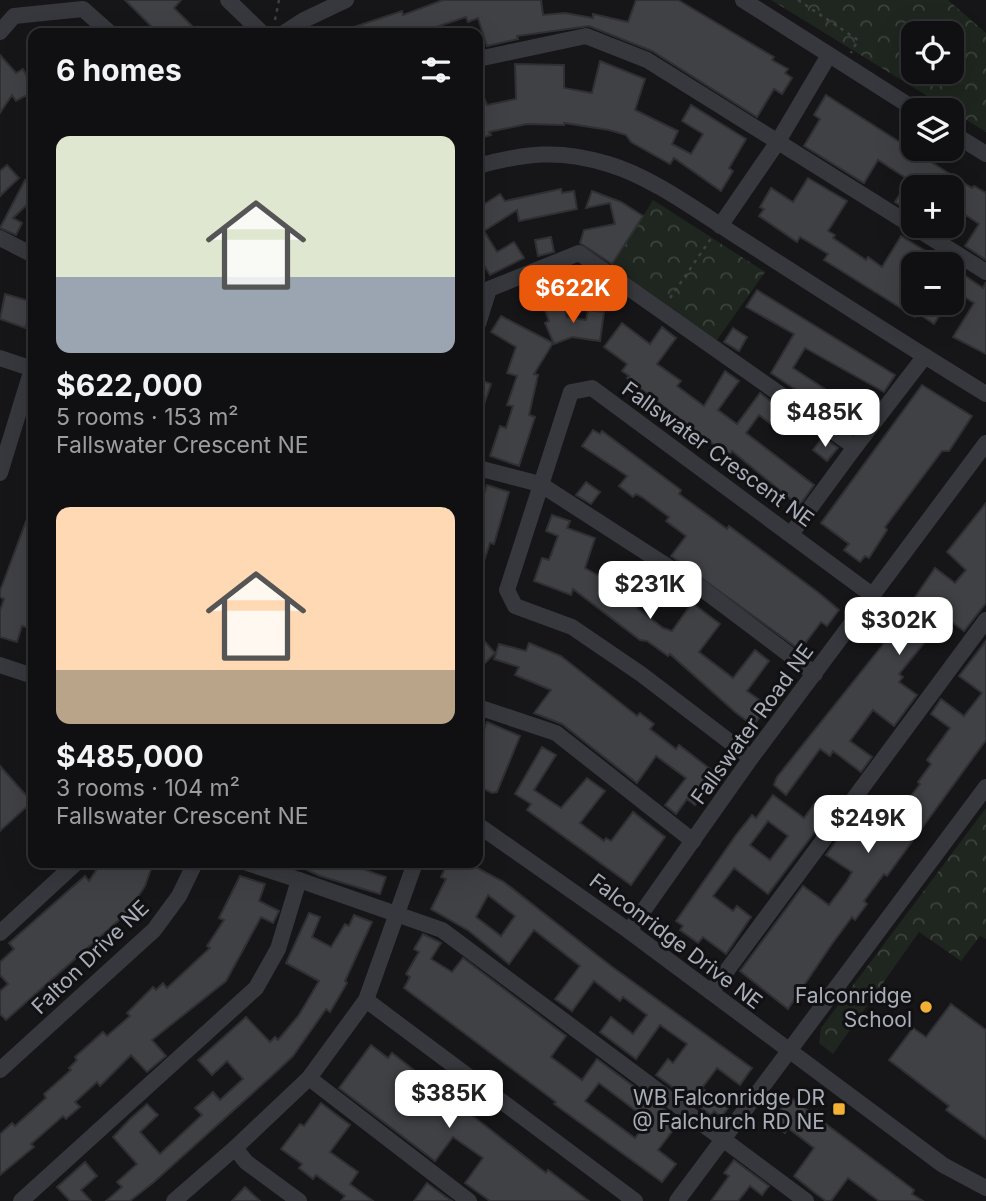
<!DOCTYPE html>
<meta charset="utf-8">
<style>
:root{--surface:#101012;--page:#19191b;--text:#f1f3f6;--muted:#9c9d9f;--line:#303032;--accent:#ea580c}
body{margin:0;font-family:Inter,sans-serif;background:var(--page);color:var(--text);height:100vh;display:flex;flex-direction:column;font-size:26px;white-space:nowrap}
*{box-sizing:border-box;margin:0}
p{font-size:23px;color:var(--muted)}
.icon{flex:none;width:38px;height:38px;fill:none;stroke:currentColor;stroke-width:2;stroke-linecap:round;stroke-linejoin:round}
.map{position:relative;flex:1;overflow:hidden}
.drawer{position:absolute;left:28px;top:28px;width:455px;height:840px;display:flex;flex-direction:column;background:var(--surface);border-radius:14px;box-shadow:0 7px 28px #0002,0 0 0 2px var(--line)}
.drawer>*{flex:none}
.controls{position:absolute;left:901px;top:21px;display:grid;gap:14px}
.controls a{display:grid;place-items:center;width:63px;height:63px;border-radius:14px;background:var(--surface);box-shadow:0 7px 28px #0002,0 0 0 2px var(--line);font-size:35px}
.price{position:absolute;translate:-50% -60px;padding:0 16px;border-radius:14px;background:#fff;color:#222;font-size:23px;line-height:46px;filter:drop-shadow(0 2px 4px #0008)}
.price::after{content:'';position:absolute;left:50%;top:42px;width:21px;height:16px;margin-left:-10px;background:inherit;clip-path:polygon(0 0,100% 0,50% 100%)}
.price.active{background:var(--accent);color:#fff}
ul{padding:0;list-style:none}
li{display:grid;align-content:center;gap:14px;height:371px;padding:0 28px}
li span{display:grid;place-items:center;height:217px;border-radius:14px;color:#555}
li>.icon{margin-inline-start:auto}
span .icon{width:126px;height:126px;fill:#fffc;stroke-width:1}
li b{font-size:30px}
h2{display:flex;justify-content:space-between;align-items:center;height:84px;padding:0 28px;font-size:30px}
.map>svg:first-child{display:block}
</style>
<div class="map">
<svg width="986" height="1201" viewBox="0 0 986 1201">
<defs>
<pattern id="park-crowns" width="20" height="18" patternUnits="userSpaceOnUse" patternTransform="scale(1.75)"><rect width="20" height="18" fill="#1e261f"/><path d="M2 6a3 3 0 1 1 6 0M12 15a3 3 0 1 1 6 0" fill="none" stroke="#3c433d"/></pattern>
</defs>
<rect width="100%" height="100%" fill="#161618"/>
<g fill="url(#park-crowns)" fill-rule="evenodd">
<path d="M771,0H948L986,33V132ZM914,33H952V72H914Z"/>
<polygon points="653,200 765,272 717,340 611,268"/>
<polygon points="986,808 986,939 980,936 961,961 919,932 833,1054 819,1043 821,1028"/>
</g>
<g fill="#404145" stroke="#303034" stroke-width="2" fill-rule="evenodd">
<polygon points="125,0 181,0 174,8 199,33 158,33"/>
<polygon points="443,0 541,0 543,15 565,13 593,18 593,14 628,22 636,0 678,0 774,57 772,60 788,69 785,73 792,78 782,94 774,89 757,117 652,51 589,26 517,36 518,39 487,46 478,18 468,22 466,17 418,33 342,33 342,31 402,11 403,15"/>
<polygon points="0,55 16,73 23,69 33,87 33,92 16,101 12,95 0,113"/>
<polygon points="600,61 645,79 635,110 678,131 672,144 691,154 703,134 682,121 691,105 746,139 729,168 733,171 721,191 674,158 670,164 631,142 626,135 609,130 564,123 564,125 527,124 489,132 491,135 478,139 478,84 487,105 516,99 515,64 564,65 564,88 592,93"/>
<polygon points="826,95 972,188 974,186 986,193 986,260 965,246 979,224 952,206 952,187 927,187 914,179 914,206 910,212 895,202 909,180 878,160 864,183 804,146 820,119 814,115"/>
<polygon points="7,165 19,178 0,196 0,171"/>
<polygon points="808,178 847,201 828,231 835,235 833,238 866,260 868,257 882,267 901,236 947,264 914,264 903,283 914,290 914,303 947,303 934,324 918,313 915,317 824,260 828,254 800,237 797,242 759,216 764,209 760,207 771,188 793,202"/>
<polygon points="25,180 33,189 33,199 13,218 22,223 16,235 0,228"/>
<polygon points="561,189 562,193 574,191 577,209 519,221 517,210 484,231 497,252 514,242 524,258 490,275 478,255 478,208 500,194 505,201"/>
<polygon points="592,191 621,202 643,216 612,264 580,243 584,230 615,224 610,203 586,208"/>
<polygon points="551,237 554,252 538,256 535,240"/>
<polygon points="961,273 983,288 986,282 986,354 953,337 974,303 952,289"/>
<polygon points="757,290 895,375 884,392 805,348 793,368 866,416 855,430 771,373 794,334 746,307"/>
<polygon points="5,294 33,302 33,323 28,321 25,328 0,319"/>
<polygon points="560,298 567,317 586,320 588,310 604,312 600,341 572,337 554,344 545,323 549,321 545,310 557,305"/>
<polygon points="501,316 553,343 534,374 538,375 529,415 535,417 519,466 490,456 500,426 506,428 513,406 507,405 517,376 507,373 516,347 491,332"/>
<polygon points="622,323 650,344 662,327 676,338 657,364 681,381 677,386 704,406 725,371 739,381 718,410 737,424 760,393 791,417 780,431 759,415 746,433 814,485 799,506 732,451 730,454 708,441 627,378 629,376 622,371 627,364 604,347"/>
<polygon points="733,328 747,337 739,351 724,342"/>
<polygon points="478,379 491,384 480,416 478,416"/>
<polygon points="922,385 972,416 949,451 942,451 885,527 887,530 869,558 865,556 860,562 844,550 849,544 821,523"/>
<polygon points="593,430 600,434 602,431 681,490 679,494 727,529 729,526 819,593 839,610 827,626 821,622 800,650 671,556 686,536 666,521 669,517 642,497 636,494 633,497 619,486 627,476 582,446"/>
<polygon points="823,437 838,448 827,461 813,450"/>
<polygon points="586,482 600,492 591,504 576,495"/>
<polygon points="487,485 509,492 494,544 490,543 480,573 478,514"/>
<polygon points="986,503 986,603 964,631 945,617 899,674 903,677 899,682 917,695 894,726 873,710 850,741 872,757 861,772 833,751 830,756 820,749 786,795 774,785 777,777 881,647 935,568 955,583 966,570 947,552"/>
<polygon points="31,508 33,618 30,628 22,626 17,642 0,637 0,611 4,599 0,597 0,591"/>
<polygon points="552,515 570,521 567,528 595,538 585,568 619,587 640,604 637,608 663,628 672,631 692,603 720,624 699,652 733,678 755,650 769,661 747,691 768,706 756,722 750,717 747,721 735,712 670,654 668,656 647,641 640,640 573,589 571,595 534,581 542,558 549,560 558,536 546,531"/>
<polygon points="478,634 495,653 478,670"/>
<polygon points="986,641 986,740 887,876 884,874 864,901 867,904 855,920 852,917 832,944 788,1009 740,971 803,886 829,905 847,881 852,872 826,855 865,802 891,822 920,784 918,782 931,764 927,760 950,728 931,714 941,699 964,716 982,693 959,676"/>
<polygon points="529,643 561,656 637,716 640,713 654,724 650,729 676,749 679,745 714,772 709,779 712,781 695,805 687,799 676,814 665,805 686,778 656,756 637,783 562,724 534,713 551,690 515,675 519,667 494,659 499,644 526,651"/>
<polygon points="487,722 520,736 497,792 492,793 478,786 478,745"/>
<polygon points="542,747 556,755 534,790 561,808 587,778 605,791 580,823 604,841 606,838 611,841 633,812 665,837 631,885 527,810 531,804 515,794"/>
<polygon points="0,766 32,802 0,831"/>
<path d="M773,795L804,818L815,803L829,813L768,894L734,868L713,896L733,911L737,906L751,917L726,954L703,937L698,943L680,930L683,926L676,921L736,835L752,815L756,818ZM768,821L788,836L770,860L750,845Z"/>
<polygon points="101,863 153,863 145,886 128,912 6,1020 0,1014 0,991 8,984 0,975 0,962 14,949 9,943 85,876 89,881"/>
<polygon points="293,863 345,863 386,877 380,894 320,876"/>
<path d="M448,863H468L504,882L611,966L752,1068L740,1085L717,1068L702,1088L728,1108L721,1117L714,1111L711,1115L656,1075L668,1059L673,1063L687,1044L667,1030L660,1025L636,1059L600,1032L611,1017L633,1034L647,1015L623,997L620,1001L594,981L572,1011L555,999L580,966L534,930L509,964L469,931L431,909L446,879L441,877ZM488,895L515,916L501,936L476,917Z"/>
<polygon points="240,876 265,884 259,901 279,911 273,923 261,917 226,981 152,1040 166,1056 147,1072 131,1055 100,1086 97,1082 75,1102 80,1107 66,1119 63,1116 31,1144 34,1147 0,1175 0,1134 12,1123 15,1126 46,1098 44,1094 71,1070 69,1068 77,1060 75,1057 103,1032 107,1036 130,1016 127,1013 153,987 156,990 163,983 167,988 210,948 207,946 224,920 219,918"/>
<polygon points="309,913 320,917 312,937 331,947 345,924 349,926 354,915 372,922 345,981 347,983 330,1012 326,1009 293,1056 276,1072 154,1182 130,1201 106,1201 122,1187 117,1182 137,1164 113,1137 131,1118 147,1104 158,1115 140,1132 160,1154 202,1115 195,1108 213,1092 220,1100 243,1079 227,1061 212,1075 198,1060 246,1017 270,1042 275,1037 278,1040 299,1015 319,981 286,963"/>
<path d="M423,934L441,943L431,959L452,972L463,958L566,1036L551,1057L582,1080L597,1059L680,1121L658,1150L676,1164L662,1182L554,1104L556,1102L404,988L410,977L406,974L419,952L414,949ZM599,1083L648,1120L635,1138L585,1101Z"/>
<polygon points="951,1004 986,1030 986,1139 946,1110 949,1106 889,1060 913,1028 926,1037"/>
<polygon points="371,1045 388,1058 392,1053 546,1173 548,1170 589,1201 490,1201 465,1183 483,1158 453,1137 435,1161 339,1088"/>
<polygon points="790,1097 914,1190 912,1194 923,1201 879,1201 848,1178 831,1201 826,1201 815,1193 794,1176 814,1148 788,1128 785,1133 771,1123"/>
<polygon points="321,1103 350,1125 330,1152 358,1172 350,1184 373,1201 341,1201 345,1196 316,1175 313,1179 299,1168 302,1164 281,1149 300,1124 304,1126"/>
<polygon points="734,1160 769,1186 762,1195 750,1186 738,1201 711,1201 729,1176 724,1173"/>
<polygon points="85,1162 97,1176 81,1190 91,1201 70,1201 57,1187"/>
<polygon points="427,1183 446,1197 452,1201 414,1201"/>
<polygon points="245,1187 260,1201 232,1201"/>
</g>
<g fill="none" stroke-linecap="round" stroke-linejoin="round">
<g stroke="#3d3f44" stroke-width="2.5" stroke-dasharray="3.5 5" stroke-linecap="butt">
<polyline points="798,0 858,40 851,53"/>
<polyline points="275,20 279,0"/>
<polyline points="670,298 712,237"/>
</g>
<g stroke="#37383d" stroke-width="16">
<polyline points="228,0 262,33"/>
<polyline points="743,0 916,110"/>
<polyline points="0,32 14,16 83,9 110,33"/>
<polyline points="284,33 304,20 346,0"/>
<polyline points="478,59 586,36 647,60 986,272"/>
<polyline points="952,133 986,154"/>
<path d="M478,166C525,153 560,149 608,164C653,177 703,215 743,240C824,292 904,344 986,394"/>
<polyline points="720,226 777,143 829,55"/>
<polyline points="0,238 33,255"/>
<polyline points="478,324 489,289 579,253 855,447 925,356"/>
<polyline points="0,358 33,369"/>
<polyline points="478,468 540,484 701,588 815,674"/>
<polyline points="0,473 32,369"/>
<polyline points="791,534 855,447"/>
<polyline points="0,665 33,676"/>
<polyline points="478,707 556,733 693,841"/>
<polyline points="751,758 641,674 572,627 515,606 507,590 571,392 592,388 872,595"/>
<polyline points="478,825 629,931 943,1165 986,1188"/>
<polyline points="247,863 299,880"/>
<polyline points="629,931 751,758 986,443"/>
<polyline points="0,933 76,863"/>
<polyline points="711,992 986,620"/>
<polyline points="366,1000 635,1201"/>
<polyline points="0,1070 154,930 179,896 195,863"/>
<polyline points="309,1078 469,1201"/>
<polyline points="21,1201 256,988 278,949 299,880 442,930 806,1201"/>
<polyline points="174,1201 235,1148"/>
<polyline points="299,1201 246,1162 235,1148 309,1078 366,1000 415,863"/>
<polyline points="677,1201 986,787"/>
</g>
</g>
<g fill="#f2b134" stroke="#111113" stroke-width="2.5">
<circle cx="926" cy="1007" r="7"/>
<rect x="832" y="1102" width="14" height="14" rx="3.5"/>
</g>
<g text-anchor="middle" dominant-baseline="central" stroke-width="6" stroke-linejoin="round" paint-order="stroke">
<g font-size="21" fill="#a8adb8" stroke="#111113">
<text transform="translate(718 454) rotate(36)">Fallswater Crescent NE</text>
<text transform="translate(752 724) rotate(-54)">Fallswater Road NE</text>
<text transform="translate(676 941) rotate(37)">Falconridge Drive NE</text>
<text transform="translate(90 957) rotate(-44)">Falton Drive NE</text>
</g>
<g font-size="21" fill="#a8adb8" stroke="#111113" text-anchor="end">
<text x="912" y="995">Falconridge<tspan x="912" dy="24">School</tspan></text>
<text x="825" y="1097">WB Falconridge DR<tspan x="825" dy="24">@ Falchurch RD NE</tspan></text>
</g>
</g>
</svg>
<div class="controls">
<a><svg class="icon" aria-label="locate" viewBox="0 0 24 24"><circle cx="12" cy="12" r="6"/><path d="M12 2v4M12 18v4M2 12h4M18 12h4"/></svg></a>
<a><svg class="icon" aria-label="layers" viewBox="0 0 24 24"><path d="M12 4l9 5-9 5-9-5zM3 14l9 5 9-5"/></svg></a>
<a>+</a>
<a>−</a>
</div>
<b class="price active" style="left:573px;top:325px">$622K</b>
<b class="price" style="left:825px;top:449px">$485K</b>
<b class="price" style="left:650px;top:621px">$231K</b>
<b class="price" style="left:899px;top:657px">$302K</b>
<b class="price" style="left:868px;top:855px">$249K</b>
<b class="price" style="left:449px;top:1130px">$385K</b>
<section class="drawer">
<h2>6 homes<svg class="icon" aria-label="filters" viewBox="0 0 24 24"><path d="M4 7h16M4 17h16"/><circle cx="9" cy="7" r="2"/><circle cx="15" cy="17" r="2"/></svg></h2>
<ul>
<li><span style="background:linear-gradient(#dfe7d0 65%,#9aa5b1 0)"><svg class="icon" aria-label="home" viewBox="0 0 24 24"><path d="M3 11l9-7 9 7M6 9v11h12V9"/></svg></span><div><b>$622,000</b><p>5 rooms · 153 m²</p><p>Fallswater Crescent NE</p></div></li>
<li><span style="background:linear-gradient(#ffd9b3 75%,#b9a48a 0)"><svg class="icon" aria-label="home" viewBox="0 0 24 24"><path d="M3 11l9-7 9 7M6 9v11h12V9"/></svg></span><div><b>$485,000</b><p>3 rooms · 104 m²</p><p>Fallswater Crescent NE</p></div></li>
</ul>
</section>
</div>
